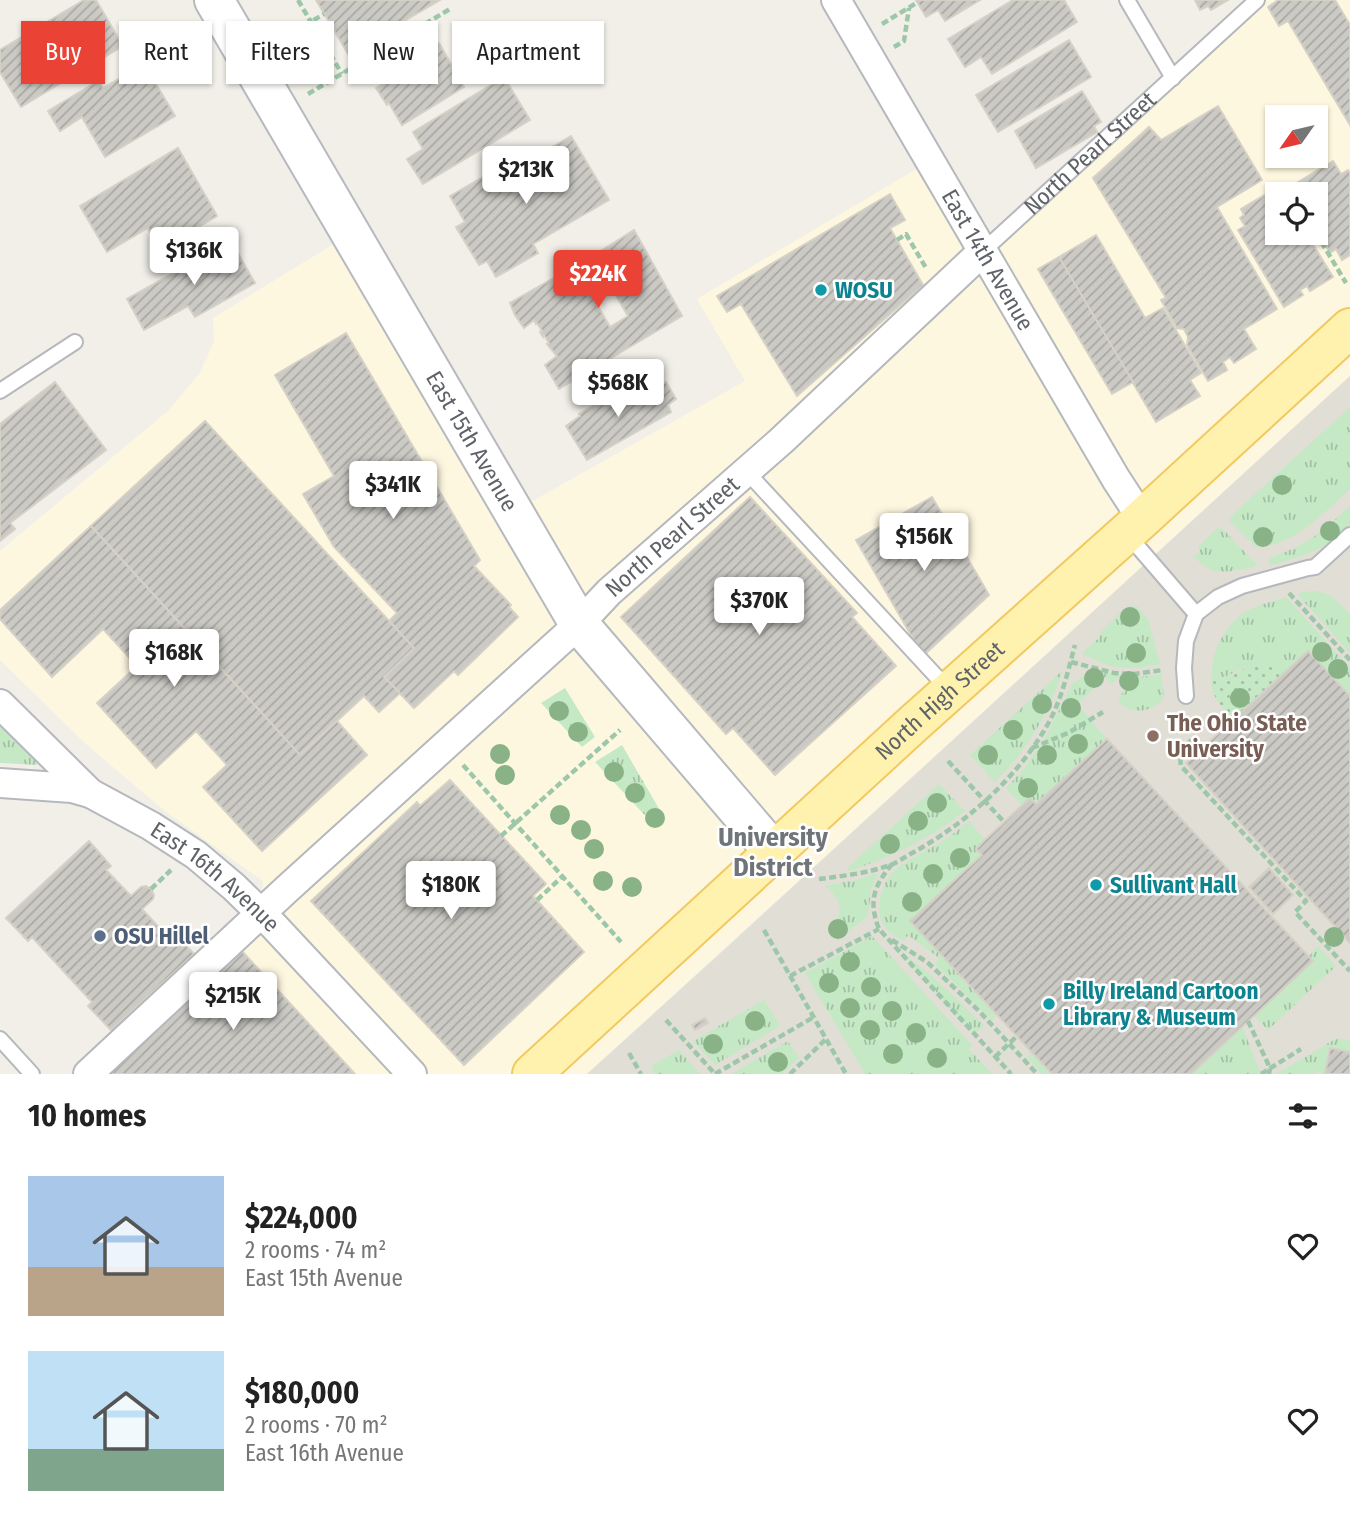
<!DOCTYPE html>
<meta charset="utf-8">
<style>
:root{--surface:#fff;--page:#f2f2f2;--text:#222;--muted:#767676;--accent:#ea4335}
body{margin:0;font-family:"Fira Sans Condensed",sans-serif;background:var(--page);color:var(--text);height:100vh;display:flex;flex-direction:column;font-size:26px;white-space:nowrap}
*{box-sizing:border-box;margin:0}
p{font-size:23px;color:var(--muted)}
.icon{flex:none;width:38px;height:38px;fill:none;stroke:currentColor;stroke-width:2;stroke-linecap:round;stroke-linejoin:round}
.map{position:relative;height:1074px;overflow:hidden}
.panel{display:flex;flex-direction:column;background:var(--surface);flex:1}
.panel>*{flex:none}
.banner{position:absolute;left:21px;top:21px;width:700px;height:63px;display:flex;gap:14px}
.needle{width:46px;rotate:236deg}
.tools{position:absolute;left:1265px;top:105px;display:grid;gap:14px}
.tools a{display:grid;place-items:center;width:63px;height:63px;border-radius:0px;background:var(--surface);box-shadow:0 2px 5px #0004;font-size:35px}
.price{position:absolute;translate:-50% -60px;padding:0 16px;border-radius:7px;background:#fff;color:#222;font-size:23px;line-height:46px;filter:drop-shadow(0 2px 4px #0008)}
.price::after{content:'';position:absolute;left:50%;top:42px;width:21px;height:16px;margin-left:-10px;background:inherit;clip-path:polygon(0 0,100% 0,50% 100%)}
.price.active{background:var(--accent);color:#fff}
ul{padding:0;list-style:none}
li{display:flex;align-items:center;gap:21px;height:175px;padding:0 28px}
li span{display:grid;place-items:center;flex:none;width:196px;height:140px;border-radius:0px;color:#555}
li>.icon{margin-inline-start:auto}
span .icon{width:84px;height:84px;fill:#fffc;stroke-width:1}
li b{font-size:30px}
h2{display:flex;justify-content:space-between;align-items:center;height:84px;padding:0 28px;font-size:30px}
.chip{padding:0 24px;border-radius:0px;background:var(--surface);box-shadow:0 2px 5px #0004;font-size:24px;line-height:63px}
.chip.active{background:var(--accent);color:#fff}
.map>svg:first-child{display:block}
</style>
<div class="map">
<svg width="1350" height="1074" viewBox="0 0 1350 1074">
<defs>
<pattern id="grass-tufts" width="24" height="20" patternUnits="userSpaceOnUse" patternTransform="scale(1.75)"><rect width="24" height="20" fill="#c5e8c5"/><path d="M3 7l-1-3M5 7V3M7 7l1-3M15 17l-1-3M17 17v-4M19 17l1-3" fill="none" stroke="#a3c0a4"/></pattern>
<pattern id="garden-dots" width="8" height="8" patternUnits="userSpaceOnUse" patternTransform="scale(1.75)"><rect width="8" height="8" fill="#c5e8c5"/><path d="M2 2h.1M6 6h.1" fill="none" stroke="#a3c0a4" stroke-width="1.8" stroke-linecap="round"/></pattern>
<pattern id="building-hatch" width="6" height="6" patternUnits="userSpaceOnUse" patternTransform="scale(1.75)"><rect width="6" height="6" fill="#cccac5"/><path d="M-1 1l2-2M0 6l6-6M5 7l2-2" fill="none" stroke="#a9a8a4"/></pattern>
</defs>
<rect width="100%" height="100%" fill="#f1efe8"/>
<path fill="#fef7e0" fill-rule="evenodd" d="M1257,0H1350V376L587,1074H88L261,913L263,881L165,811L86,744L0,660V551L168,411L199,374L214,342L213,318L337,242L501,519L745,381L697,299L942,154L988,231L1001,233ZM1278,117H1316V156H1278ZM1278,194H1316V233H1278Z"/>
<polygon fill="#e1ded6" points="1350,376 1350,1074 587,1074 714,959"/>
<g fill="url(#grass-tufts)">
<path d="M1350,407V489C1324,512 1294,547 1256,547L1230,521L1231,516Z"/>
<path d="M1350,506V523C1341,532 1331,542 1320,548C1305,556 1288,560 1272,565L1269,564V560L1271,557C1307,546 1323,531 1350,506Z"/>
<path d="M1217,528L1223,529L1258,566C1244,569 1226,574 1213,570C1205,568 1200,562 1194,557L1200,552L1198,547Z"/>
<polygon points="1317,591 1332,596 1350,614 1350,653 1298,595 1301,592"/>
<path d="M1286,597L1350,668V696L1308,651L1285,672C1272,666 1252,665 1239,670C1224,676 1229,679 1211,677C1212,652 1223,628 1243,613C1255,605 1272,602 1286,597Z"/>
<path d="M1130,606L1138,607L1148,619L1160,664C1125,671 1113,670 1082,653L1100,637L1101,632L1125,608Z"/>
<path d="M1063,670C1048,715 1028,749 995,782L970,755Z"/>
<path d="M1093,673H1106L1133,678L1161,674L1164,698C1151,713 1133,715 1118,702L1122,693L1128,686L1120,677L1111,684L1105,678L1077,704L1107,739L1036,804L1022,806L1006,788L1023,770L1045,738L1072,684L1086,674Z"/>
<polygon points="565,688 595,737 582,747 541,703"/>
<polygon points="0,719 35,752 37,765 0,763"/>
<polygon points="622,745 665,819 654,825 595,762"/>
<path d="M939,784L965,811C930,839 891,857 849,871L846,869Z"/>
<path d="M969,821L985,840L982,855L911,921L997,1015L992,1020L935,964L939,958L908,935L904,941C898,938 891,934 886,929C873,911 880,883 896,869C910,858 927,851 943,841C952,835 960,828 969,821Z"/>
<path d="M874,874H877V876L871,889L868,916L838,940L828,928C847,912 841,902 826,886C841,882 858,881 874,874Z"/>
<polygon points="872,936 972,1045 969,1049 992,1074 865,1074 805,973"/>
<polygon points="1318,946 1336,966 1268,1030 1254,1016"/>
<path d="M899,951C930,972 957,999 984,1026L974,1034Z"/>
<polygon points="764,1000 780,1026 715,1065 693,1041"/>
<polygon points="1242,1026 1260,1072 1257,1074 1191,1074"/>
<polygon points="1337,1038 1350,1041 1350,1052 1330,1049 1325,1074 1316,1072 1315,1074 1276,1074"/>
<polygon points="788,1041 799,1058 782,1074 731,1074"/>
<polygon points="679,1050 700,1074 655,1074 651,1066"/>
<polygon points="1032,1052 1052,1074 1042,1074 1027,1057"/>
</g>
<path fill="url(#garden-dots)" d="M1255,664L1272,666L1285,672L1233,719C1220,706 1211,696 1211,677C1231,679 1237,671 1255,664Z"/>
<g fill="url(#building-hatch)" stroke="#d6d1c6" stroke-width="2">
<polygon points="84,0 96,0 123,46 21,107 0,72 0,50"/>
<polygon points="316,0 440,0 348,54"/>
<polygon points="916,0 980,0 945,21 938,10 926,17"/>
<polygon points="1013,0 1064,0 1077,22 992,74 981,57 965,67 948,39"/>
<polygon points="1195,0 1228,0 1211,10 1208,6 1200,10"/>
<polygon points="1278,0 1335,0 1350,25 1350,125 1288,21 1279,26 1268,7"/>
<polygon points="1069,40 1091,77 998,132 976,95"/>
<polygon points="439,43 464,87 402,125 389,103 387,105 376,88 396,76 392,69"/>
<polygon points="144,64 175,116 105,157 82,117 60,131 48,111 98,81 103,88"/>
<polygon points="504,77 530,120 423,184 407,159 423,149 413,132"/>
<polygon points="1082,91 1101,122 1094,126 1097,132 1036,168 1015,131"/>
<polygon points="1218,106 1262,180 1217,207 1277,309 1244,329 1256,349 1234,363 1230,357 1223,362 1227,370 1208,381 1187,345 1188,337 1184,329 1177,328 1161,300 1166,298 1093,178 1149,127 1161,140"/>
<polygon points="571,136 609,200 533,244 538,253 496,277 487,261 479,265 456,227 465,222 450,196 490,173 496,180"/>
<polygon points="178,148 217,216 160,250 148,228 107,252 80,206"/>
<polygon points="1333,161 1341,174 1348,170 1350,173 1350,255 1342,260 1336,249 1330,253 1316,228 1316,194 1302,194 1304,193 1298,182"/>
<polygon points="1275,189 1278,194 1278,233 1306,233 1333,277 1310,291 1307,286 1300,290 1303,295 1284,307 1238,230 1245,226 1240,218 1244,215 1241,209"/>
<polygon points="890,194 905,220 890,228 923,285 797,396 741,304 727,312 717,296"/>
<polygon points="634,230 682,316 559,389 545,365 557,356 547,344 549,343 544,335 543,337 540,332 542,331 537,323 536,324 534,320 524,328 515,315 510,303 580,263 595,286 588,289 610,327 628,316 593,256"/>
<polygon points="1096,235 1145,318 1163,308 1201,373 1190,380 1200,396 1156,422 1059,257"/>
<polygon points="231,241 255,283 195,317 188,306 144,330 127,299"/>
<polygon points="1059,257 1133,382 1112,394 1038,269"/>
<polygon points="346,333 480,560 474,566 511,605 509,607 518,617 458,675 454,671 414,708 384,677 414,648 389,621 397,613 334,547 303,494 334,476 275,375"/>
<polygon points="55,382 106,450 10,523 15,529 0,541 0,424"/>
<polygon points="666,382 676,399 668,405 671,412 587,460 566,426 580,416 579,414 622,389 625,389 635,404 658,390 656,387"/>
<polygon points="205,421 414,648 384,677 400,693 379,712 364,696 300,755 91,526"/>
<polygon points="750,497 857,613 852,617 896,666 775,775 733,728 726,734 621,617"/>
<polygon points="932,497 989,595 923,656 856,540"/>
<polygon points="91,526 300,755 337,721 367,755 262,851 203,787 227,765 196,731 156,768 97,703 137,666 103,629 52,677 0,619 0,610"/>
<polygon points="1308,651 1350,696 1350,943 1186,763"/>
<polygon points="1107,739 1313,961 1191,1074 1052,1074 910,921 982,855 976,849 985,840 1030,798 1036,804"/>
<polygon points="450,780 546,884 533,896 584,952 464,1065 311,901 417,802 420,806"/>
<polygon points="89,841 111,866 106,870 131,896 141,887 146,886 151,889 154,895 153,899 142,909 166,935 172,930 194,954 111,1030 88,1006 92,1002 32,937 28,941 6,918"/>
<polygon points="1269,868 1293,895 1273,914 1249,887"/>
<polygon points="240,949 355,1074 105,1074"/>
<polygon points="705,1018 708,1023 695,1030 692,1025"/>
<polygon points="1330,1048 1350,1052 1350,1074 1325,1074"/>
</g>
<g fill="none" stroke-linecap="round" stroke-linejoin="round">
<g stroke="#b5b8bc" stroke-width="18">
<g id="lane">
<polyline points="1127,0 1173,78"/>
<path id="s1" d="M983,251L1257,0"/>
<polyline points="0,391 75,342"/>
<polyline points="747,472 948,689"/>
<polyline points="1127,534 1196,614"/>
<polyline points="1186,696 1184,668 1186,641 1196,614 1218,597 1242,586 1308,568 1315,567 1350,535"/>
<polyline points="0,1039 32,1074"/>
</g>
</g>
<g stroke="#b5b8bc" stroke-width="32">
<g id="street">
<path id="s2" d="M836,0L1116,479L1142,519"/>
<path id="s3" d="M0,704L90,793L151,826L196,855L234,887L273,925L412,1074"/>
<polyline points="0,783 72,788 90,793"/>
<path id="s4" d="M88,1074L287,889L579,624L609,592L781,441L983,251"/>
</g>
</g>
<g stroke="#b6babf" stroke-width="42">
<g id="secondary">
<path id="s5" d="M214,0L579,624L774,852"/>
</g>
</g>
<g stroke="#f2c960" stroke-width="42">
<g id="primary">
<path id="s6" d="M532,1074L913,724L1142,519L1350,328"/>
</g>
</g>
<g stroke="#9cc7a9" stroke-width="4.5" stroke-dasharray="7 3.5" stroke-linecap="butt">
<polyline points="298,0 342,74"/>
<polyline points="882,24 918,2"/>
<polyline points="277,41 324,14"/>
<polyline points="894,47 904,41 909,8"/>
<polyline points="308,94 450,9"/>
<polyline points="1289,188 1293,194"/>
<polyline points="1316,233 1346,283"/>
<polyline points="897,240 906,234 926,268"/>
<polyline points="1289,593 1350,660"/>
<polyline points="1071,662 1114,673 1134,674 1163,670"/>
<path d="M1191,740C1184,749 1179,754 1181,766L1306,901L1295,912L1350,971"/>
<polyline points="1032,748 1068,733 1103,712"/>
<polyline points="948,761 1004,822"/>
<polyline points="463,765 621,942"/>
<polyline points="501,836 620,730"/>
<path d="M892,864C874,886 868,901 879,929L1011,1074"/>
<path d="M819,879C843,876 870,873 893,864C901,860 908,855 916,851C970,820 1019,776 1049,722C1062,698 1068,671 1075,645"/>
<polyline points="151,889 171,870"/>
<polyline points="537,900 563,876"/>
<polyline points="764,930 846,1074"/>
<polyline points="892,940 927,962 980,1012 1037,1074"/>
<polyline points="790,976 879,929"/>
<polyline points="666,1020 715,1074"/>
<polyline points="1248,1021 1270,1068 1269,1074"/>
<polyline points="629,1053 641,1074"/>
<polyline points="995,1057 1017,1036"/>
<polyline points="715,1074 814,1017"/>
<polyline points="790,1074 826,1039"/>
<polyline points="1261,1074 1301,1049"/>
</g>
<use href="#lane" stroke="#fff" stroke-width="14"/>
<use href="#street" stroke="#fff" stroke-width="28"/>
<use href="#secondary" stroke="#fff" stroke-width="38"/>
<use href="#primary" stroke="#fff2af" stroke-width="38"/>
</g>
<g fill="#89b387">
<circle cx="1282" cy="485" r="10"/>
<circle cx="1330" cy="531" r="10"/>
<circle cx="1263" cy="537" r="10"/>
<circle cx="1130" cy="617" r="10"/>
<circle cx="1322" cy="652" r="10"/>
<circle cx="1136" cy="653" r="10"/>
<circle cx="1338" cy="669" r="10"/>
<circle cx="1094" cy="678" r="10"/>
<circle cx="1129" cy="681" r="10"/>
<circle cx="1240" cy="698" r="10"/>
<circle cx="1042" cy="704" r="10"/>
<circle cx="1071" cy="708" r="10"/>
<circle cx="559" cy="711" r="10"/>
<circle cx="1013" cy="730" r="10"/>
<circle cx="578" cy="732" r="10"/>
<circle cx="1078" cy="744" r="10"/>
<circle cx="500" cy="754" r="10"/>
<circle cx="988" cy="755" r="10"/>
<circle cx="1047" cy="755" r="10"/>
<circle cx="614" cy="772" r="10"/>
<circle cx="505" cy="775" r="10"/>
<circle cx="1028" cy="788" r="10"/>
<circle cx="635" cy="793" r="10"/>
<circle cx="937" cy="803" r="10"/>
<circle cx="560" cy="815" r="10"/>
<circle cx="655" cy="818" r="10"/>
<circle cx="918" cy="821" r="10"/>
<circle cx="581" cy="830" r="10"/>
<circle cx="890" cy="844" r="10"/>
<circle cx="594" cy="849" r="10"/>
<circle cx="960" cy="858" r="10"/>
<circle cx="933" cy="874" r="10"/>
<circle cx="603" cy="881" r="10"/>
<circle cx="632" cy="887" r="10"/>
<circle cx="912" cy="902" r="10"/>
<circle cx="838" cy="929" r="10"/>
<circle cx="1334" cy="937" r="10"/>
<circle cx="850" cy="962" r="10"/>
<circle cx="829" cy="983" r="10"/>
<circle cx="871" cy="987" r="10"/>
<circle cx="850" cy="1008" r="10"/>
<circle cx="892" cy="1011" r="10"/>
<circle cx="755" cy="1021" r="10"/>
<circle cx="870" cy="1030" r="10"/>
<circle cx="916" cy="1033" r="10"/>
<circle cx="713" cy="1044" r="10"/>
<circle cx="893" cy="1054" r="10"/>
<circle cx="937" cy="1058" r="10"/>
<circle cx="778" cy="1062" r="10"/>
</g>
<g fill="#0f9aa8" stroke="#fff" stroke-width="2.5">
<circle cx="821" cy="290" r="7"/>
<circle cx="1096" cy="885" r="7"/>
<circle cx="1049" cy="1004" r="7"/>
</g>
<circle fill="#8d6e63" stroke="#fff" stroke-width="2.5" cx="1153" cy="736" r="7"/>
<circle fill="#5c6f8a" stroke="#fff" stroke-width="2.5" cx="100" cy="936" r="7"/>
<g text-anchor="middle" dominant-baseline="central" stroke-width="5" stroke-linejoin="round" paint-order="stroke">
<g font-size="23" fill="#5f6368" stroke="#fff">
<text stroke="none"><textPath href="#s1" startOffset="145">North Pearl Street</textPath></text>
<text stroke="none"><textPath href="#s2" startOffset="301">East 14th Avenue</textPath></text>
<text stroke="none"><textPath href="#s5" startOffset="511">East 15th Avenue</textPath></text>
<text stroke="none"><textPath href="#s4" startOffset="794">North Pearl Street</textPath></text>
<text stroke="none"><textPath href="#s6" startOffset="553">North High Street</textPath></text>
<text stroke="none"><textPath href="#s3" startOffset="278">East 16th Avenue</textPath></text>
</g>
<g font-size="23" font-weight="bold" fill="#0d838f" stroke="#fff" text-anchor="start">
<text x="835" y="290">WOSU</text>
<text x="1110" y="885">Sullivant Hall</text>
<text x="1063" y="991">Billy Ireland Cartoon<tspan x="1063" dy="26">Library &amp; Museum</tspan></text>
</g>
<g font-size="23" font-weight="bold" fill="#785e54" stroke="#fff" text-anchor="start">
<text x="1167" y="723">The Ohio State<tspan x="1167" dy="26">University</tspan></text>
</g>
<g font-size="23" font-weight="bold" fill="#4e5e75" stroke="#fff" text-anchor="start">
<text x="114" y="936">OSU Hillel</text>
</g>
<g font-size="26" font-weight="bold" fill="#70757a" stroke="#fff">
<text x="773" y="837">University<tspan x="773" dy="30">District</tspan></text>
</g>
</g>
</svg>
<div class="tools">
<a><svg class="needle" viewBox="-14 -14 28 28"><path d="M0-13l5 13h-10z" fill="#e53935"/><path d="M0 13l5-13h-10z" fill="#767676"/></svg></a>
<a><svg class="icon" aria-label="locate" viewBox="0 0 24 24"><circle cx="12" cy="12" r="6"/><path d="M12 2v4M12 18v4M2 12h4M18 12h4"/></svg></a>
</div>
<b class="price" style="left:526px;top:206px">$213K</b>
<b class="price" style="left:194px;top:287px">$136K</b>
<b class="price active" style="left:598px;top:310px">$224K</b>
<b class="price" style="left:618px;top:419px">$568K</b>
<b class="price" style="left:393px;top:521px">$341K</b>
<b class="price" style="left:924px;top:573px">$156K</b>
<b class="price" style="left:759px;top:637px">$370K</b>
<b class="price" style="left:174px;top:689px">$168K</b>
<b class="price" style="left:451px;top:921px">$180K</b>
<b class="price" style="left:233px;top:1032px">$215K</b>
<div class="banner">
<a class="chip active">Buy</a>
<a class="chip">Rent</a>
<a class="chip">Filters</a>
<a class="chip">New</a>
<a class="chip">Apartment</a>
</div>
</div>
<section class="panel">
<h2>10 homes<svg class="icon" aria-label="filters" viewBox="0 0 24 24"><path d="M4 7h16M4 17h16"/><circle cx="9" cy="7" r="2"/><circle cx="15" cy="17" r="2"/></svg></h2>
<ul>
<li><span style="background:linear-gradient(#a9c7e8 65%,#b9a48a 0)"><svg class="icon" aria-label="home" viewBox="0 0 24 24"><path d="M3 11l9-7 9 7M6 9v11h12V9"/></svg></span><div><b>$224,000</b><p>2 rooms · 74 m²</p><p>East 15th Avenue</p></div><svg class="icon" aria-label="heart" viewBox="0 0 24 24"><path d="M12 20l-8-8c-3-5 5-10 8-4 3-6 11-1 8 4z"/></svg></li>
<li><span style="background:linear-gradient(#bfe0f5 70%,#7fa58c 0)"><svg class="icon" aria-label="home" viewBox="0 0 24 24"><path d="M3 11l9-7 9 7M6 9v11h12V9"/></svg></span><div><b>$180,000</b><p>2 rooms · 70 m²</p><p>East 16th Avenue</p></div><svg class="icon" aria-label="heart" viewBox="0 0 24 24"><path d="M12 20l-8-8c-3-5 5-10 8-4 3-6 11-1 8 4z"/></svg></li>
</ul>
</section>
